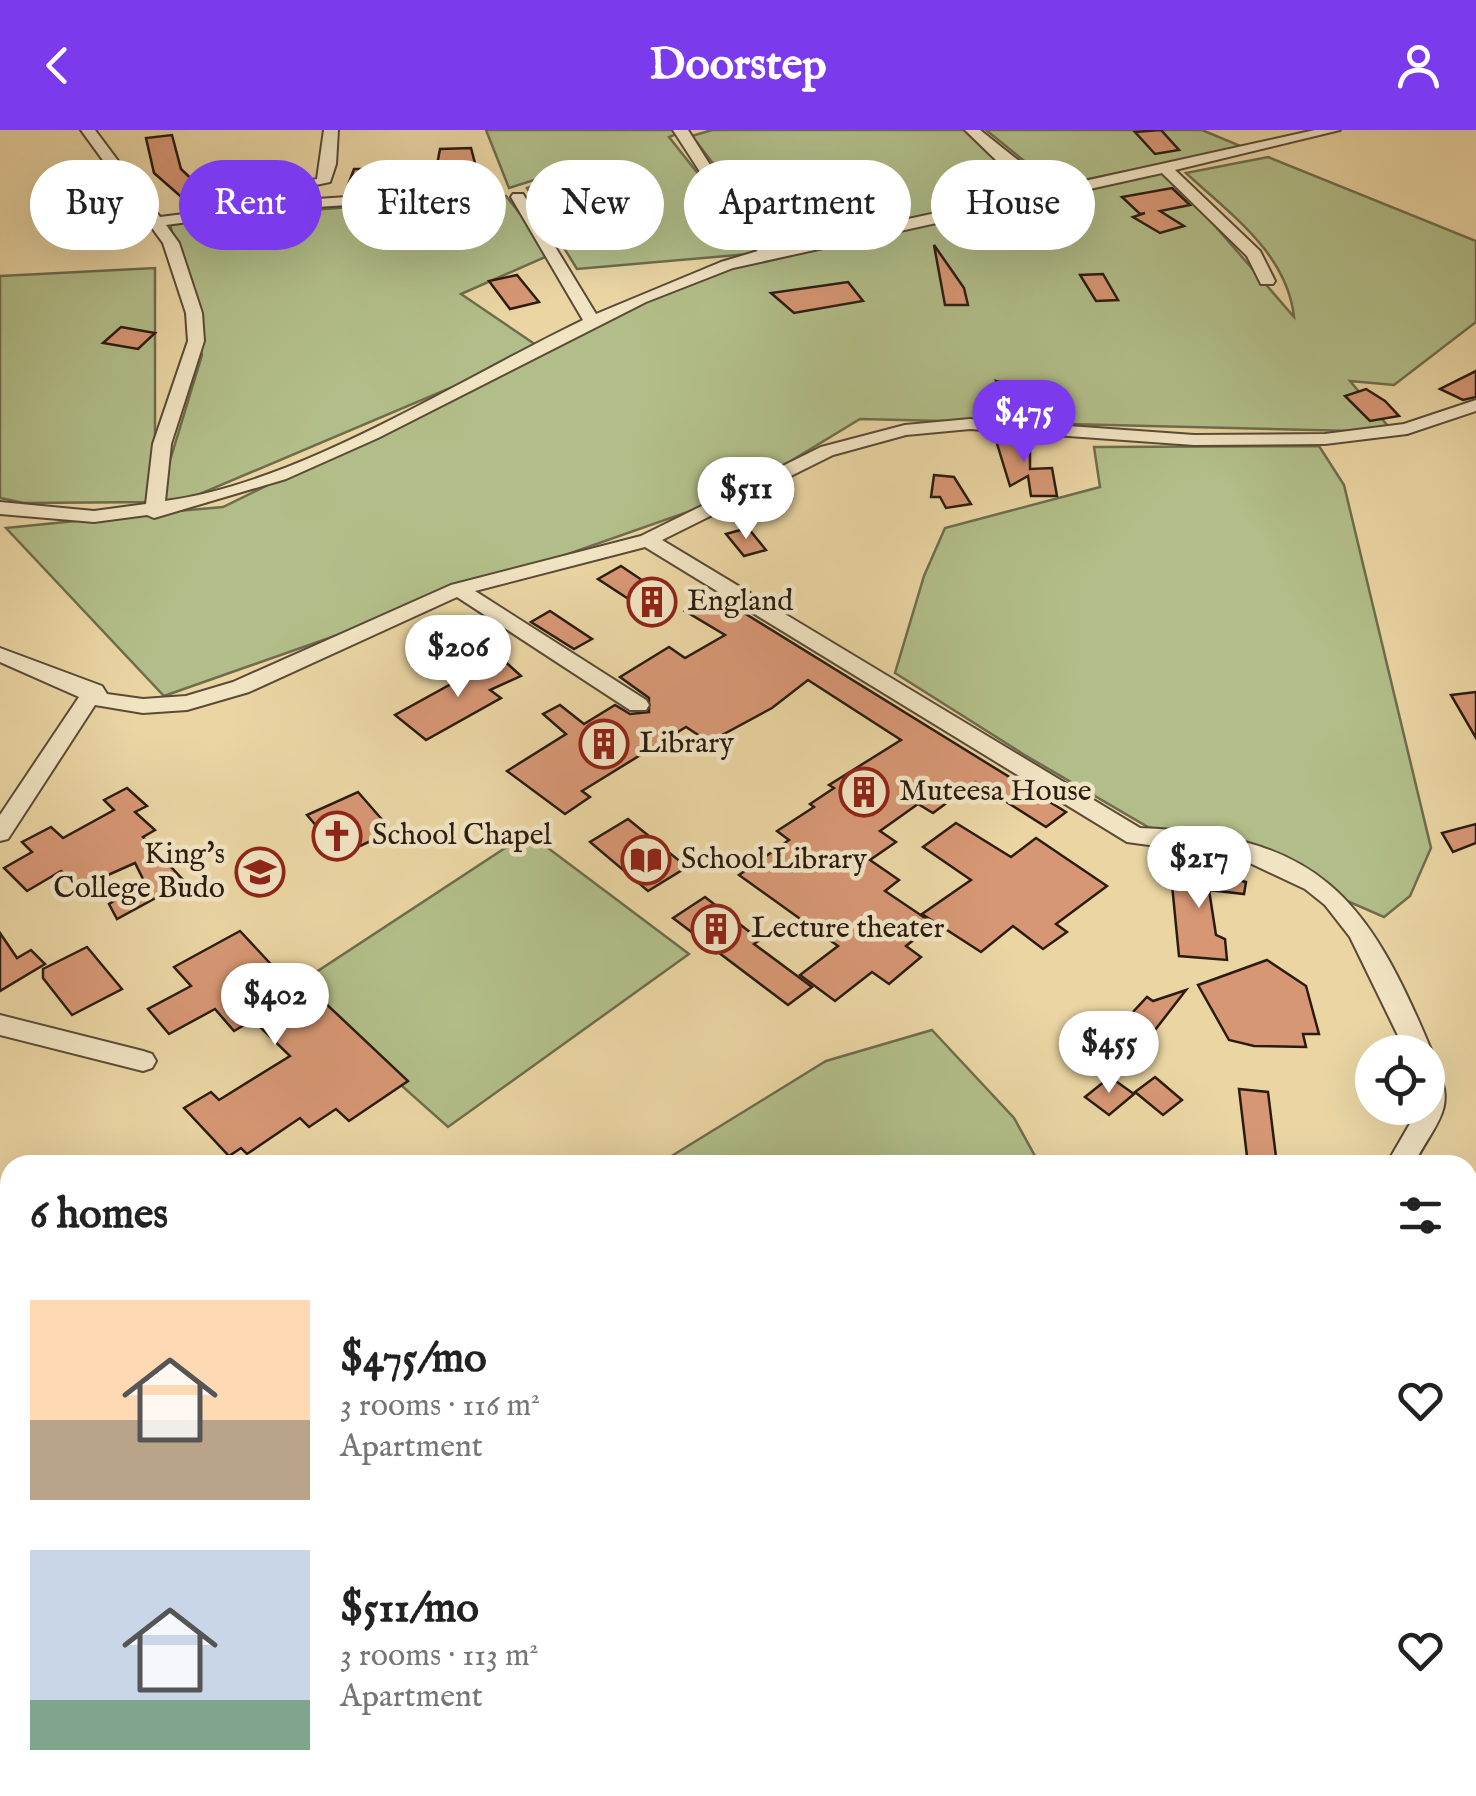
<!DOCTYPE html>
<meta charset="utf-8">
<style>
:root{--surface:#fff;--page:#f2f2f2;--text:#222;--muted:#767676;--accent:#7c3aed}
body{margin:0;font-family:"IM FELL English",serif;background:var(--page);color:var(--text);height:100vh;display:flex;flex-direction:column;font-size:38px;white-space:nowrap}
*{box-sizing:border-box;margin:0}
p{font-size:32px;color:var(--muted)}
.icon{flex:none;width:55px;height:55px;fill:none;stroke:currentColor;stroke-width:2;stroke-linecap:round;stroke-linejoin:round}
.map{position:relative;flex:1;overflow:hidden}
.side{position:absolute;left:0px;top:1025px;width:1478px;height:642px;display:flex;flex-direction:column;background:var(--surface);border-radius:30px 30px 0 0;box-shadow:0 10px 40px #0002}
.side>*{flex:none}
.banner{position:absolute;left:30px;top:30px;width:1418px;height:90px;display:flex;gap:20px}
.fabs{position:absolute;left:1355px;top:905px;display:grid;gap:20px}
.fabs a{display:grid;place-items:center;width:90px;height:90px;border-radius:50%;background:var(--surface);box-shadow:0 10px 40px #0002;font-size:50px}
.price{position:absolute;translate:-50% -85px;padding:0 22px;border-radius:35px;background:#fff;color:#222;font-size:32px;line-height:65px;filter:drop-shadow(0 2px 5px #0008)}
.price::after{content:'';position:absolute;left:50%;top:60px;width:30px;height:22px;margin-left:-15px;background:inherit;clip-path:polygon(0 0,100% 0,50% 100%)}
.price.current{background:var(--accent);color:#fff}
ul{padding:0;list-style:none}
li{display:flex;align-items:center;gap:30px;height:250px;padding:0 30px}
li span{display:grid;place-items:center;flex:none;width:280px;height:200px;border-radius:0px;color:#555}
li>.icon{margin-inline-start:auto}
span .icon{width:120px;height:120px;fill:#fffc;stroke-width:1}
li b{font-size:42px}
h2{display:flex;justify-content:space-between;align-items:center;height:120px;padding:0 30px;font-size:42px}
.tag{padding:0 35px;border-radius:45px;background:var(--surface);box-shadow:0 10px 40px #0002;font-size:35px;line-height:90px}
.tag.current{background:var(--accent);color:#fff}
header{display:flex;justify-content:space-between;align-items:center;height:130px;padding:0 30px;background:var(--accent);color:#fff;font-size:45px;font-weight:700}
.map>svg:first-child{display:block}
</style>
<header><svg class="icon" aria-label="back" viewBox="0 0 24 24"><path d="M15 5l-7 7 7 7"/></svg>Doorstep<svg class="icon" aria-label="person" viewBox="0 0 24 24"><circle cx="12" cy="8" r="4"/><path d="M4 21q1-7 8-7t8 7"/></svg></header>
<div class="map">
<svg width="1476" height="1666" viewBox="0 0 1476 1666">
<rect width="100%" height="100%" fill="#ead5a3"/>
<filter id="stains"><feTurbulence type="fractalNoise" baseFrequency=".002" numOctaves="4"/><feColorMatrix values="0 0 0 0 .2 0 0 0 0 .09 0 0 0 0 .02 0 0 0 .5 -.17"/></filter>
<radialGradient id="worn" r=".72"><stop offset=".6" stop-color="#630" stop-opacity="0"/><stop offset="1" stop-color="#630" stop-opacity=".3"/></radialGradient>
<g fill="#b2be89" stroke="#6e6d4d" stroke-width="2.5">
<polygon points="486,0 686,0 669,7 761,123 577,139 527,58 582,35 509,58"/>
<polygon points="712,0 982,0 1040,62 778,118 692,6"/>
<polygon points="986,0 1202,0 1243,17 1055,56"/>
<path d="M1268,27L1476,111V192L1394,255L1350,251L1393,302L860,289L733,366L164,566L6,398L154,383L202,225L169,90L506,66L552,124L461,164L542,219L155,383L223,377L699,145L1165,38L1294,187C1287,123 1230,84 1186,43Z"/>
<polygon points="155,138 155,372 24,373 0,368 0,146"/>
<polygon points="1319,316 1344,355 1431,718 1410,766 1384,787 1239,724 1148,697 1023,624 895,543 924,446 945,398 1100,357 1094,317"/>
<polygon points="528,703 689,824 448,997 292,858"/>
<polygon points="932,900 1014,988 1040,1035 657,1035 826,931"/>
</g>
<g fill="#d79774" stroke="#2a1c11" stroke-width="2.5">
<polygon points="1161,0 1179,20 1155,24 1135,2"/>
<polygon points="172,5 181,39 220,76 195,79 154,43 146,8"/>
<polygon points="471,18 476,37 468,38 470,59 451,60 451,54 436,55 417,41 437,35 440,19"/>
<polygon points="354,39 386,39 379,61 345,63"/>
<polygon points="1172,58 1190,75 1160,81 1184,96 1160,103 1133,87 1145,83 1140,84 1122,67"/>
<polygon points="934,115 964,158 968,175 945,175"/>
<polygon points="1103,144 1118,170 1096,171 1080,145"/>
<polygon points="517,145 539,172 510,179 489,151"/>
<polygon points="848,152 863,171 794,183 771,163"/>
<polygon points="121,197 155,203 138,219 103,213"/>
<polygon points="1476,241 1476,267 1463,270 1440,259"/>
<polygon points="996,251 1019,255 1035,290 1012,288"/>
<polygon points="1366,259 1385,271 1399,286 1370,291 1345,266"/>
<polygon points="994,304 1030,307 1030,339 1052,338 1057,366 1031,366 1028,346 1010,356"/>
<polygon points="934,345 954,347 971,374 946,378 940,367 931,367"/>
<polygon points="748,398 766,420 744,426 726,404"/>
<polygon points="621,436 673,471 650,483 598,449"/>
<polygon points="715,465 1066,682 1046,697 975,652 933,683 918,674 880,701 896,712 870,730 899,750 885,761 934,794 906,816 921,827 889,854 872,842 835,871 800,845 838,816 739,745 789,710 777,701 814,677 810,674 834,658 829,655 901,610 808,550 772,578 709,612 686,597 582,661 590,667 565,684 507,641 566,604 543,584 560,575 584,594 615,575 630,584 649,582 649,568 620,547 669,517 685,528 725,505 685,481"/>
<polygon points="550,481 592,509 574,519 531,492"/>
<polygon points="500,527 521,546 490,560 501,568 426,610 395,585"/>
<polygon points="1476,562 1476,608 1451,565"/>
<polygon points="127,658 147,676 135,682 155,700 143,707 185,752 117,789 109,774 145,753 135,733 81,757 61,741 27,761 4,738 32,722 22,712 51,697 63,708 114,680 104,670"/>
<polygon points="358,662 392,701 341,725 307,685"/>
<polygon points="628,689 687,737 648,761 590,712"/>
<polygon points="956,693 1011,727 1036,708 1107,756 1056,794 1067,802 1043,819 1013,796 981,822 922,784 971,750 923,717"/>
<polygon points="1476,694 1476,713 1453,722 1442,703"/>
<polygon points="1170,734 1246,752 1244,764 1209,760 1216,805 1225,809 1227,830 1179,826"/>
<polygon points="705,767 760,810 754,814 812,857 788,875 673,788"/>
<polygon points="240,801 281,845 284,843 313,874 321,869 408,951 349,991 336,979 309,997 300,988 247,1024 241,1018 229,1026 184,978 211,962 219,970 290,926 253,890 234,901 215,879 169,904 148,879 191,856 174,837"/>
<polygon points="0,803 17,828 31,820 45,834 0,861"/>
<polygon points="87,817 122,859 72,885 43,848 43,839"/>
<polygon points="1267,830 1306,856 1319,904 1303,904 1306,917 1254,916 1229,910 1198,855"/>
<polygon points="1186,860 1155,900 1132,883 1147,867 1153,871"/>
<polygon points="1110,947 1134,964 1109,985 1085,967"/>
<polygon points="1155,947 1182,970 1163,985 1135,962"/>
<polygon points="1239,959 1268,962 1277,1035 1248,1035"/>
</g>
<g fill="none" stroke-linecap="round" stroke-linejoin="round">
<g stroke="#5a4a36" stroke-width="4">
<g id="minor">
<path d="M81,0H95L160,87L287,71L422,62L429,66L422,70L287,79L166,95L179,113L202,183L204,211L171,314L165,371C301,353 458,250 583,190L511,67L513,64H523L596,184L721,132L758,121L736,108L715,65L673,0H688L729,65L747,102L774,118L1038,61L997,31L965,0H980L1053,58L1315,0H1340L1175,40L1260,121L1275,151L1273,154H1261L1247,126L1162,43L733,138L646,172L378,308L286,349L154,388L147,385L94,392L0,384V372L94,381L146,374L153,314L188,211L186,183L163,113Z"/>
<polygon points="324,0 338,0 336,34 330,52 283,62 283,56 317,49"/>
<path d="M1476,270V281L1407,304L1325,314L1194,315L970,299L906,305L833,325L662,410L1140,698C1318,705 1367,765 1432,922L1428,929V922H1406L1350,807L1325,775L1305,759L1237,727L1127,712L645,417L475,461L646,570L649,575L646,580H630L457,467L249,562L187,580L143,583L95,575L8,709L0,711V685L79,567L0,532V518L102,556L107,564L143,569L186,566L233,552L451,455L641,406L821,317L905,295L970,289L1194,305L1325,304L1404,294Z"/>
<polygon points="0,885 143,921 152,924 156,931 152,938 143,941 0,905"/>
<path d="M1428,937L1437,940C1459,980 1429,1000 1414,1035H1386L1419,978H1428Z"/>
<polygon points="1363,1658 1399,1658 1398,1666 1362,1666"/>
</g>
</g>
<use href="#minor" fill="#f1e4c3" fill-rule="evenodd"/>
</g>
<defs>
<g id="building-ring" transform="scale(2.5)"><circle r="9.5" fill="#f1e4c3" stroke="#8f2418" stroke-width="1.5"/><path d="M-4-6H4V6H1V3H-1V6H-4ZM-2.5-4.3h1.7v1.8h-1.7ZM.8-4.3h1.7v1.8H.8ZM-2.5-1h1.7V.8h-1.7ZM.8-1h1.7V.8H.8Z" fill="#8f2418"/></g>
<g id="church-ring" transform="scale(2.5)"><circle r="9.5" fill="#f1e4c3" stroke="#8f2418" stroke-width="1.5"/><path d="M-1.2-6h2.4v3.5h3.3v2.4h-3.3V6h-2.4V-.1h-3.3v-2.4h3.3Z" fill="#8f2418"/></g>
<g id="library-ring" transform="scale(2.5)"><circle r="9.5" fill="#f1e4c3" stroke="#8f2418" stroke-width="1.5"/><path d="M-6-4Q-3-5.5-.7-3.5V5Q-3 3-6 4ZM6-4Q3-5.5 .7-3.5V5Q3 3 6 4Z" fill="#8f2418"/></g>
<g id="school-ring" transform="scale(2.5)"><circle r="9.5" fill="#f1e4c3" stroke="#8f2418" stroke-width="1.5"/><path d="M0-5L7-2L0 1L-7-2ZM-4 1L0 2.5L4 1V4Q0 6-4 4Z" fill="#8f2418"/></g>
</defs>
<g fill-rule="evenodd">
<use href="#building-ring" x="652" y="472"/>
<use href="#building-ring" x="604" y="614"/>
<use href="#building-ring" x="864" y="662"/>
<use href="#church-ring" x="337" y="706"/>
<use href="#library-ring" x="646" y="730"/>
<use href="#school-ring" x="260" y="742"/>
<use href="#building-ring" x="716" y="799"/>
</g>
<g text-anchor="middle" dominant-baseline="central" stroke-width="9" stroke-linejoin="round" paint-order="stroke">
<g font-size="30" fill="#2a1c11" stroke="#f1e4c3" text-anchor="start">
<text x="687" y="472">England</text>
<text x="639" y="614">Library</text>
<text x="899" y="662">Muteesa House</text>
<text x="372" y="706">School Chapel</text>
<text x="225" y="725" text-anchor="end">King's<tspan x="225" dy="34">College Budo</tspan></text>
<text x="681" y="730">School Library</text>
<text x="751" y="799">Lecture theater</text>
</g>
</g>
<rect width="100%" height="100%" filter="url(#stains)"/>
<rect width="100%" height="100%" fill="url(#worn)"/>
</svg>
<div class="fabs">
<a><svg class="icon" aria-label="locate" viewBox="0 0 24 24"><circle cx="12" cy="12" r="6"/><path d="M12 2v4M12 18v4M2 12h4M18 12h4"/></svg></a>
</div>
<b class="price current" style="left:1024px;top:335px">$475</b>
<b class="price" style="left:746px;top:412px">$511</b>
<b class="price" style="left:458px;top:570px">$206</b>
<b class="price" style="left:1199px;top:781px">$217</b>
<b class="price" style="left:275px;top:918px">$402</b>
<b class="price" style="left:1109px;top:966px">$455</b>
<div class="banner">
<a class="tag">Buy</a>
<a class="tag current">Rent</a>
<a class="tag">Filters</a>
<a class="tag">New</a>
<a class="tag">Apartment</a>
<a class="tag">House</a>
</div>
<section class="side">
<h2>6 homes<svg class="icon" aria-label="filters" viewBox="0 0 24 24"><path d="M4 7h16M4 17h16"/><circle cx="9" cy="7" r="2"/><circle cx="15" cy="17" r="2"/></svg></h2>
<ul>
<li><span style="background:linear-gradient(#ffd9b3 60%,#b9a48a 0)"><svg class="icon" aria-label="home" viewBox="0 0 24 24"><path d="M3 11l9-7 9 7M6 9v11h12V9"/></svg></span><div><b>$475/mo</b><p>3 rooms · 116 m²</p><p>Apartment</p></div><svg class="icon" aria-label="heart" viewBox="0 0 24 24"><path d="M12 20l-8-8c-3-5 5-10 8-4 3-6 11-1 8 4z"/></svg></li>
<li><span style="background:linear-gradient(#c9d6e8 75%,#7fa58c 0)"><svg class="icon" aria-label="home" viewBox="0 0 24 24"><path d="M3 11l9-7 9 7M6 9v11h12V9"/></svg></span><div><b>$511/mo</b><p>3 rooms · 113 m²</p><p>Apartment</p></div><svg class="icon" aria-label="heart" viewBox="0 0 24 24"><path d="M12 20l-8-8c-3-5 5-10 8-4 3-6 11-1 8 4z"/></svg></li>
</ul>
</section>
</div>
